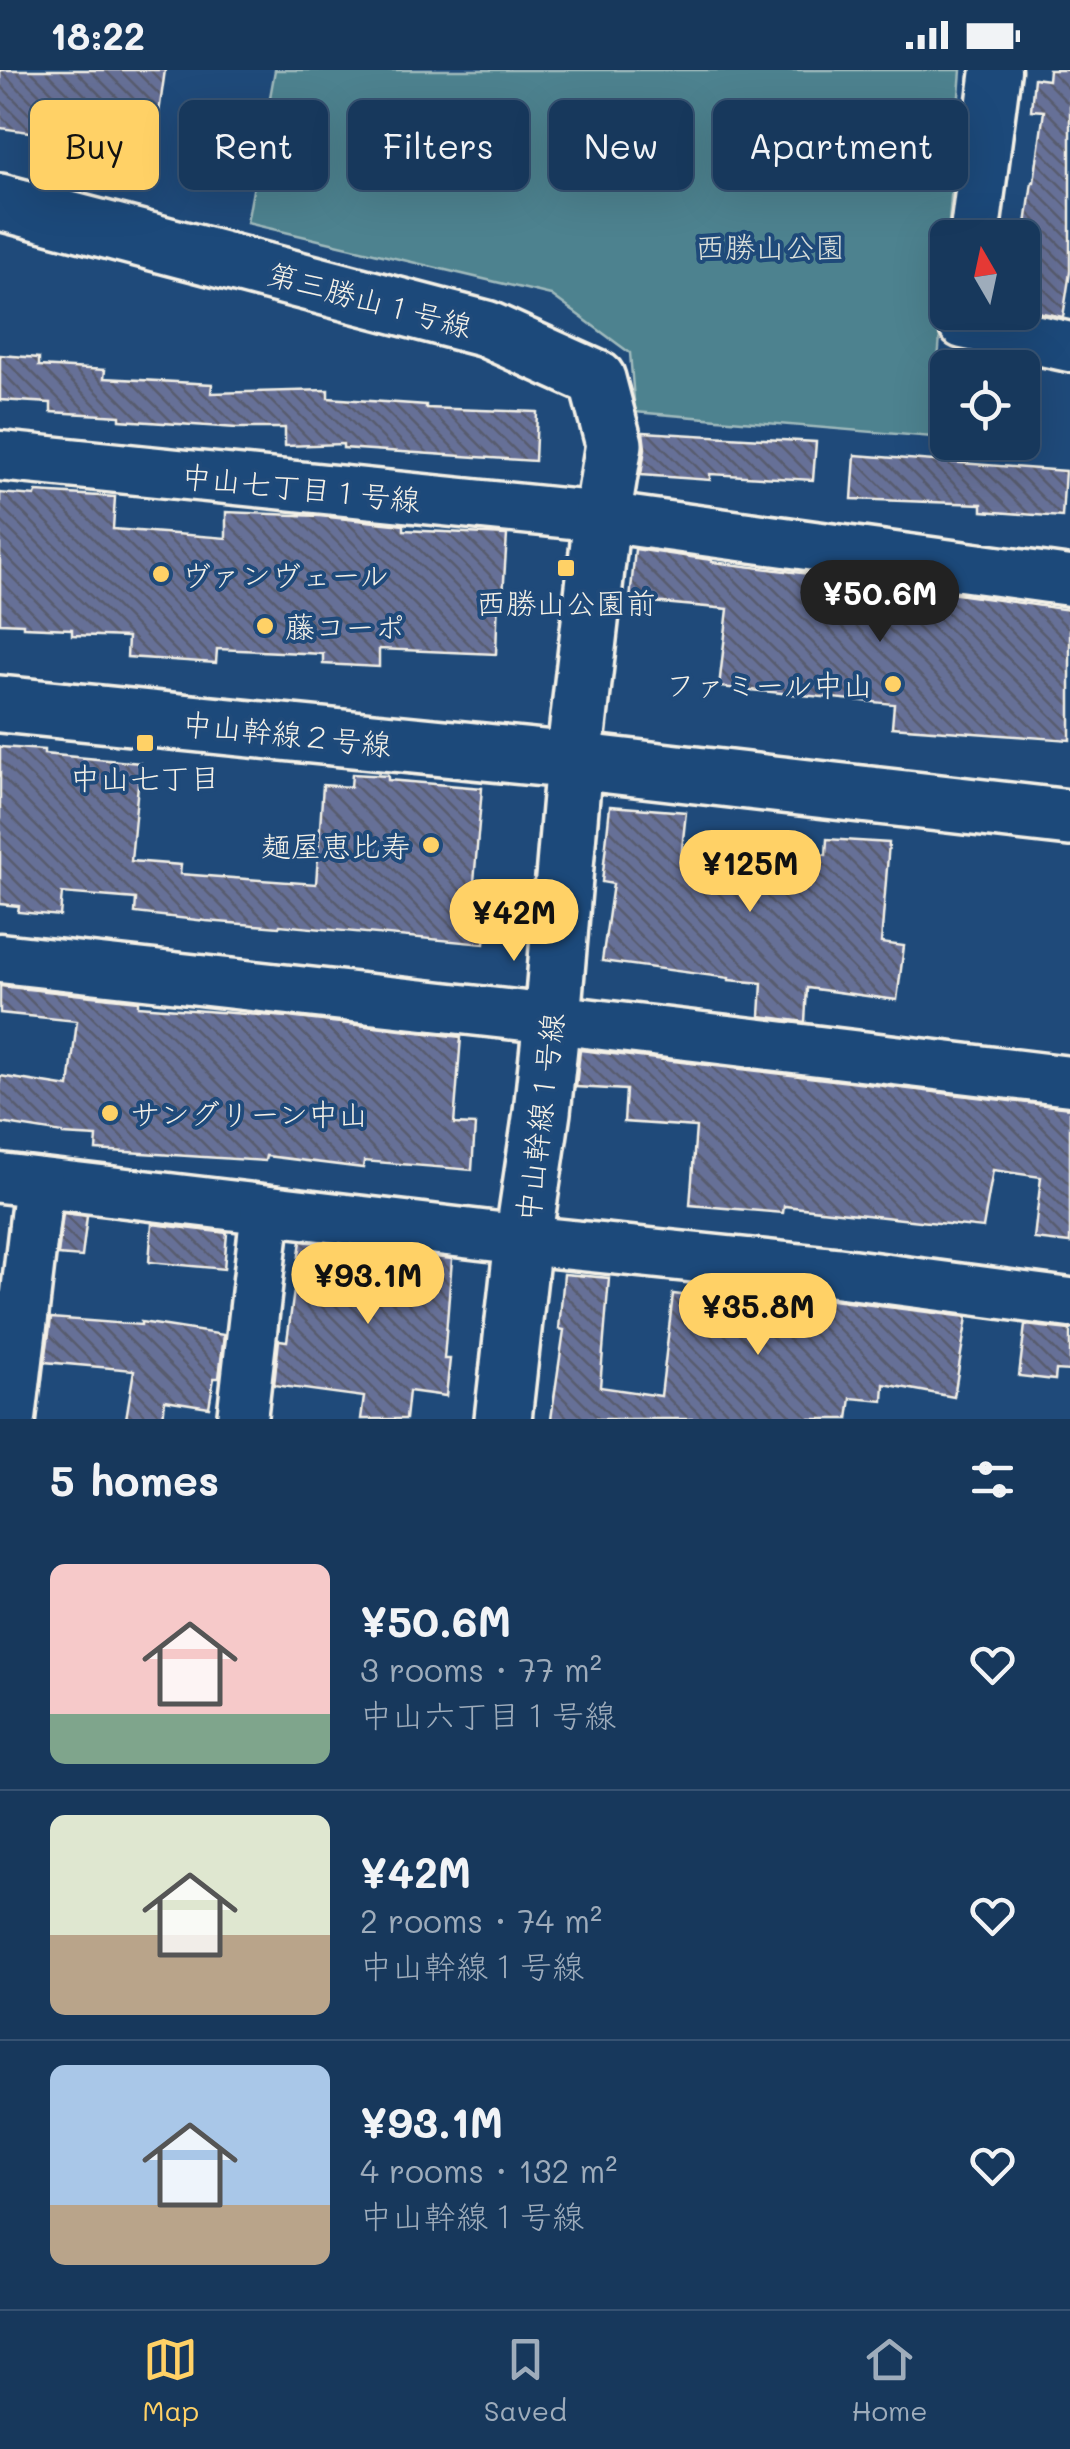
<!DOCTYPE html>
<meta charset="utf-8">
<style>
:root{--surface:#17385c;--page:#203f62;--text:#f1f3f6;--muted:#9eacbb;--line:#365272;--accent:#ffd166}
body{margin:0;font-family:Mali,"Klee One",sans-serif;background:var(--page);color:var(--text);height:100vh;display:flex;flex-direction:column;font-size:38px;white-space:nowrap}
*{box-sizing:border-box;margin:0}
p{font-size:32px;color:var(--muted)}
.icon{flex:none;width:55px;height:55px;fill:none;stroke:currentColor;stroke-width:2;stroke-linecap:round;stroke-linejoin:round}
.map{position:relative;height:1349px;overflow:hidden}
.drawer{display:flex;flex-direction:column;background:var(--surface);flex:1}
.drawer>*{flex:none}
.top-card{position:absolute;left:30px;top:30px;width:1010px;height:90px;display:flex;gap:20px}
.needle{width:65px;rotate:351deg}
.tools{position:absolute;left:930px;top:150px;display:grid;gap:20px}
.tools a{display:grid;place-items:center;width:110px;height:110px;border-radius:15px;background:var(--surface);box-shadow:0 10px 40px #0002,0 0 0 2px var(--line);font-size:50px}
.price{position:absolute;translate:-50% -85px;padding:0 22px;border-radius:35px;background:var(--accent);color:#111;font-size:32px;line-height:65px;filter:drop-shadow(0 2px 5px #0008)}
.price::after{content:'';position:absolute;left:50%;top:60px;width:30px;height:22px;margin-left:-15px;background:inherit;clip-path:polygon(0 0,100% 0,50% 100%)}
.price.selected{background:#222;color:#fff}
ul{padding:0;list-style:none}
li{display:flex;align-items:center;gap:30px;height:250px;padding:0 50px}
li+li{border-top:2px solid var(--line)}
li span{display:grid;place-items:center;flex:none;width:280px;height:200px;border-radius:15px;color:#555}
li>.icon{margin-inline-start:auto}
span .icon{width:120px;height:120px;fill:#fffc;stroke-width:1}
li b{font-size:42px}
h2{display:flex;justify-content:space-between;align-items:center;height:120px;padding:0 50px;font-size:42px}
.pill{padding:0 35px;border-radius:15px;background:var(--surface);box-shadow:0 10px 40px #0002,0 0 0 2px var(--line);font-size:35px;line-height:90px}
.pill.selected{background:var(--accent);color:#111}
.status{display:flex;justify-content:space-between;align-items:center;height:70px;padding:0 50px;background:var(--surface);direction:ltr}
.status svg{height:28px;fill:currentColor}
.menu{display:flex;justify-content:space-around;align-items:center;height:140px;border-top:2px solid var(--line);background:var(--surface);font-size:28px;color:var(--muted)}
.menu a{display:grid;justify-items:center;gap:5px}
.menu .selected{color:var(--accent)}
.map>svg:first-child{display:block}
</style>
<div class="status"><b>18:22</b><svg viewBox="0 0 49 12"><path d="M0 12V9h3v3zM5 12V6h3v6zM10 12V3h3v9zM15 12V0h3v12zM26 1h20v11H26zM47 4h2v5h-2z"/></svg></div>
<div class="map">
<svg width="1070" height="1349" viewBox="0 0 1070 1349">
<defs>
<pattern id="building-back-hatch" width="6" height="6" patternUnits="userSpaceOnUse" patternTransform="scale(2.5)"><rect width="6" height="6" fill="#666f97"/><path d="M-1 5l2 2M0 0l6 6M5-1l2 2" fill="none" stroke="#585c6e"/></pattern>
</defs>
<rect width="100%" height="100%" fill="#1f4a7a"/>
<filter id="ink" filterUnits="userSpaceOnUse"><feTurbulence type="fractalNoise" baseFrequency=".01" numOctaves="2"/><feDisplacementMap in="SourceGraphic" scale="20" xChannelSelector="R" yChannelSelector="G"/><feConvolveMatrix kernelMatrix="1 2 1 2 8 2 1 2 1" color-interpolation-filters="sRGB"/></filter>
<g filter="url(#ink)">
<polygon fill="#4d828f" stroke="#a0babc" stroke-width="2.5" points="275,0 961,0 932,367 635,342 630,283 551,225 247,153"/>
<g fill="url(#building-back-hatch)" stroke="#f4f1e8" stroke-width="2.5">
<polygon points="0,0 165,0 154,79 0,58"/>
<polygon points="1049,0 1070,0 1070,202 1063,247 1022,239 1022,162 1025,162 1032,112 1034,112 1044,41 1031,40 1034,8 1048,10"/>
<polygon points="0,285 39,288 39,296 105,300 104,308 212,314 211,323 328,320 328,328 426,335 426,338 537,342 535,391 343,378 343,374 285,376 285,358 237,358 120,350 120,346 51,342 51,333 0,330"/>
<polygon points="643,362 816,372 813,410 710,404 710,410 641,405 645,378"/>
<polygon points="855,385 1065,401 1062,447 982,441 982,434 852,429"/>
<polygon points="36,422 115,427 113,459 226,468 226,442 319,446 404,455 404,460 507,465 503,526 498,525 496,584 379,579 379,597 323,594 323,584 217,579 216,593 127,587 128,567 72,565 72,559 23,557 23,554 0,553 0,423 35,426"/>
<polygon points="635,479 712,490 712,492 858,510 1070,540 1070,670 892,657 894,634 719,617 728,539 630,530"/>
<polygon points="0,677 44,680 44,684 140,693 131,791 181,795 180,804 316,814 323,715 351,717 352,704 388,706 388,710 482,718 473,824 488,825 484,874 280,855 279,857 206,851 135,843 136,829 62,823 60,846 18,842 19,836 0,834"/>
<polygon points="610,736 686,742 680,798 765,803 766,780 826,785 827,769 889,773 881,873 904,876 897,930 807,918 805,952 760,946 762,913 729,910 729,908 602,891 613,814 602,812"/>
<polygon points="0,916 138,931 138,936 288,947 461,967 454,1054 475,1055 472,1100 364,1091 363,1098 266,1086 265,1091 96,1080 97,1067 63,1065 63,1063 0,1053 0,1006 69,1017 77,951 0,943"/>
<polygon points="580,980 1070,1038 1070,1173 1034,1169 1041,1107 993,1100 983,1158 784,1136 783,1143 690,1135 696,1057 624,1052 626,1020 576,1017"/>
<polygon points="63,1143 87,1146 82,1187 58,1185"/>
<polygon points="152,1154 227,1163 224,1199 149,1192"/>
<polygon points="301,1171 452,1189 444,1289 450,1289 446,1326 409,1321 406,1349 361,1349 364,1327 274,1315 279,1270 287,1271"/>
<polygon points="564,1204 609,1208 600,1317 661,1326 673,1224 768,1236 769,1229 815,1235 816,1228 967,1247 954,1327 884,1314 883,1331 851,1328 848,1349 551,1349 564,1260 559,1259"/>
<polygon points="51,1248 141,1255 141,1252 224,1265 219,1308 214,1308 209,1337 165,1330 163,1349 126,1349 134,1300 45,1292"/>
<polygon points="1025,1255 1070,1260 1070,1301 1056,1300 1055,1310 1019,1306"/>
</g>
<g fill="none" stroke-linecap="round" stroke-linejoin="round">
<g stroke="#f4f1e8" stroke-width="55">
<g id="street">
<polyline points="974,168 996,0"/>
<polyline points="965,242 963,254 1070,277"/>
<polyline points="0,386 602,447 1070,511"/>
<polyline points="0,888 552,949 1070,1011"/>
<polyline points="0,1108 523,1170 835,1202 1070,1233"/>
<polyline points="11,1349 39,1113"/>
<polyline points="242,1349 266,1140"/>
</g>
</g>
<g stroke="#f4f1e8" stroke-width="62">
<g id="secondary">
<polyline points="0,132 486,259 597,309 614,374 602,447 574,691 552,949 542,1042 523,1170 503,1349"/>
<polyline points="0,634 574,691 1070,748"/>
</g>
</g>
<use href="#street" stroke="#1f4a7a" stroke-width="48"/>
<use href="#secondary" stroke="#1f4a7a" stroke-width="55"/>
</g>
</g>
<g fill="#ffd166" stroke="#1f4a7a" stroke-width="4">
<rect x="556" y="488" width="20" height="20" rx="5"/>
<circle cx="161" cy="504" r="10"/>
<circle cx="265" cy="556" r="10"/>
<circle cx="893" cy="614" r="10"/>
<rect x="135" y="663" width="20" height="20" rx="5"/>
<circle cx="431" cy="775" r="10"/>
<circle cx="110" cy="1043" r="10"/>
</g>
<g text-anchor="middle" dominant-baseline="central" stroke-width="8" stroke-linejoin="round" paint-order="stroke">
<g font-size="30" fill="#dbe0db" stroke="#1f4a7a">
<text x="770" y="176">西勝山公園</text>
</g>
<g font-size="30" fill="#f4f1e8" stroke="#1f4a7a">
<text transform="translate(370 229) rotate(15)">第三勝山１号線</text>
<text transform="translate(301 417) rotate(6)">中山七丁目１号線</text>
<text transform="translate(287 663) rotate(6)">中山幹線２号線</text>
<text transform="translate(539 1047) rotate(-83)">中山幹線１号線</text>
</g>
<g font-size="30" fill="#f4f1e8" stroke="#1f4a7a" text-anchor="start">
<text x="181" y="504">ヴァンヴェール</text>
<text x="566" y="532" text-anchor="middle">西勝山公園前</text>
<text x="285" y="556">藤コーポ</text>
<text x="873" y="614" text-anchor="end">ファミール中山</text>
<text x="145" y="707" text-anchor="middle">中山七丁目</text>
<text x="411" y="775" text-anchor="end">麺屋恵比寿</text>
<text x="130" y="1043">サングリーン中山</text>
</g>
</g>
</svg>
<div class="tools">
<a><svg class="needle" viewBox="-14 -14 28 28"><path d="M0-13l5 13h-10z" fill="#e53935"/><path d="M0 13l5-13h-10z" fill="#9eacbb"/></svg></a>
<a><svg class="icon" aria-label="locate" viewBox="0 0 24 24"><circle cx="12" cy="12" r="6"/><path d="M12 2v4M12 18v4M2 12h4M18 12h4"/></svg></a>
</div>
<b class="price selected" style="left:880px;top:575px">¥50.6M</b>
<b class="price" style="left:750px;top:845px">¥125M</b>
<b class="price" style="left:514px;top:894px">¥42M</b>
<b class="price" style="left:368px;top:1257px">¥93.1M</b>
<b class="price" style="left:758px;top:1288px">¥35.8M</b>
<div class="top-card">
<a class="pill selected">Buy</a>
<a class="pill">Rent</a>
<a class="pill">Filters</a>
<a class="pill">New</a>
<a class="pill">Apartment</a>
</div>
</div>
<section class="drawer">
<h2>5 homes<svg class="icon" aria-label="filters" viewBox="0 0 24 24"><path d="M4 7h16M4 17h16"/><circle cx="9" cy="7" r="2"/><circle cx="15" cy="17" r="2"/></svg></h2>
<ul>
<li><span style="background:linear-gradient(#f6c9c9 75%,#7fa58c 0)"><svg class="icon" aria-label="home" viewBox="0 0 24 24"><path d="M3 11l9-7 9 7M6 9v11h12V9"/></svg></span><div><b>¥50.6M</b><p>3 rooms · 77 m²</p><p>中山六丁目１号線</p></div><svg class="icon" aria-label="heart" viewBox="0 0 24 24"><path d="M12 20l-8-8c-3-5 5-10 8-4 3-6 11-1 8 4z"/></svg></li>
<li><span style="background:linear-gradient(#dfe7d0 60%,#b9a48a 0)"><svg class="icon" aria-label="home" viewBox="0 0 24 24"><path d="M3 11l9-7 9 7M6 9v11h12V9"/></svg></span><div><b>¥42M</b><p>2 rooms · 74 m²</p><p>中山幹線１号線</p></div><svg class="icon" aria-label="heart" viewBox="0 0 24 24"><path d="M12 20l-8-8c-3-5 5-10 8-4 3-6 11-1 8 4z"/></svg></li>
<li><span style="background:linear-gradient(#a9c7e8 70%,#b9a48a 0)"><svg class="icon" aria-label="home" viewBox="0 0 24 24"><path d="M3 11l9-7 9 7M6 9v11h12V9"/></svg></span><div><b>¥93.1M</b><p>4 rooms · 132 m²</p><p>中山幹線１号線</p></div><svg class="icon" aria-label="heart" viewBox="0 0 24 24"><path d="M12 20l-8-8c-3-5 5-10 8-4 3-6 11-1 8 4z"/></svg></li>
</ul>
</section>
<nav class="menu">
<a class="selected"><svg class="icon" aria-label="map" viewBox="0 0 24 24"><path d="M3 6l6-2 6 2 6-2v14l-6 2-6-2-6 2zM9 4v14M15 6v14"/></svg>Map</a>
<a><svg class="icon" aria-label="saved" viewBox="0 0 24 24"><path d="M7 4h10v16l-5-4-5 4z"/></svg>Saved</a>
<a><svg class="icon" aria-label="home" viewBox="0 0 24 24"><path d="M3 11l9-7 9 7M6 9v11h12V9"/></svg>Home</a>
</nav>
